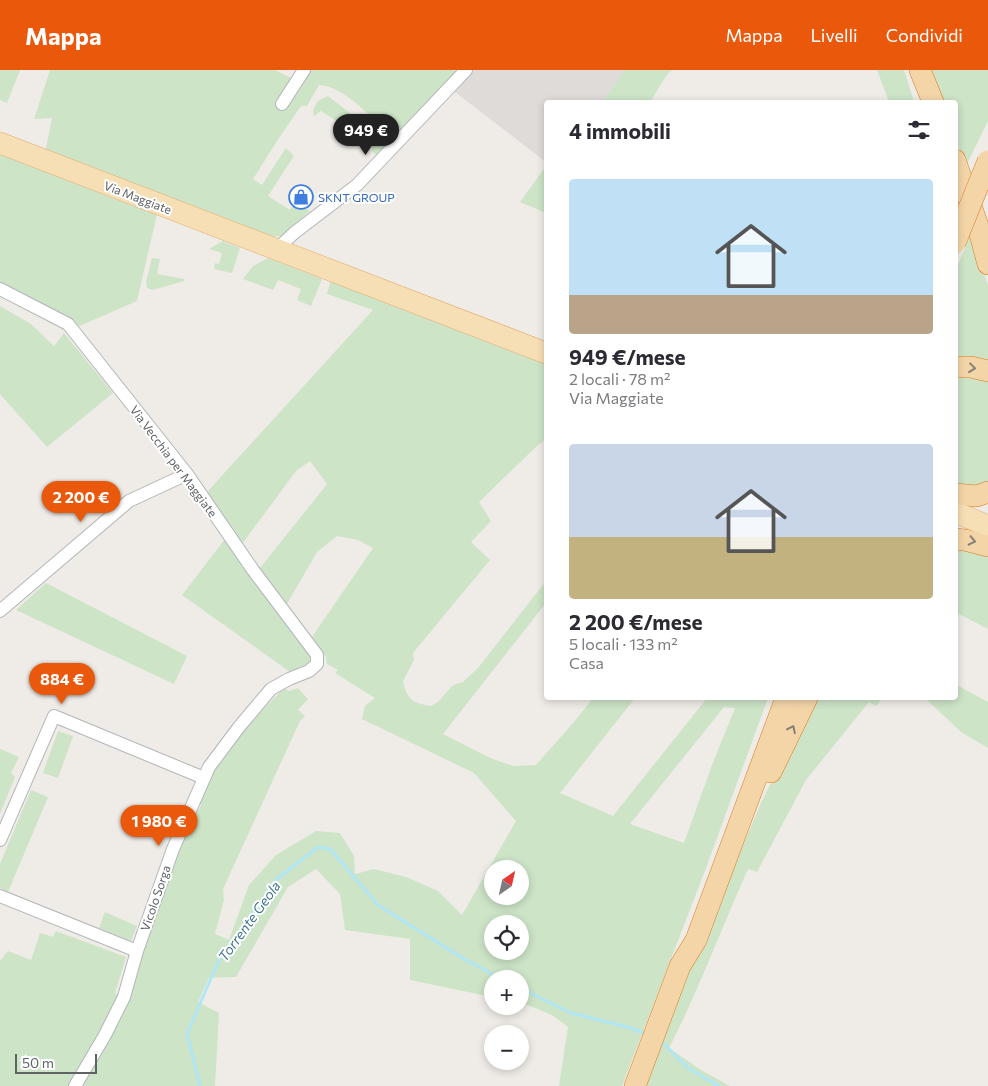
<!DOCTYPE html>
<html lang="it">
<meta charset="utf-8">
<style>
:root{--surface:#fff;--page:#f7f7f7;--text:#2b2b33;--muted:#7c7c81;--accent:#ea580c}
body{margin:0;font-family:Commissioner,sans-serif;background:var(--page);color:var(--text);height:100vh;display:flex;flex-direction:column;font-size:19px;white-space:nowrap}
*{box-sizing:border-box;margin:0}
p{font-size:16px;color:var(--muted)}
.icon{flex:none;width:28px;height:28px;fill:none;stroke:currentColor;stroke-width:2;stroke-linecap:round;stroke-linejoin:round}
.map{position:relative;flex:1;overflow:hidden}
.drawer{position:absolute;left:544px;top:30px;width:414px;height:600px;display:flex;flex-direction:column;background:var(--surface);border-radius:5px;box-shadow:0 2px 8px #0003}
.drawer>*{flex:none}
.needle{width:32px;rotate:34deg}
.buttons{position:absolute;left:484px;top:790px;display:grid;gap:10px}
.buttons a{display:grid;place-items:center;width:45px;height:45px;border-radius:50%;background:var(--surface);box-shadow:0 2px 8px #0003;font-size:25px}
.scale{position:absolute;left:15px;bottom:12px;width:82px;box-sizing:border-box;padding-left:5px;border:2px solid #5f6366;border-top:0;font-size:14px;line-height:18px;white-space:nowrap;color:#5f6366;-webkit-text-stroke:4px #fff;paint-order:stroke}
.price{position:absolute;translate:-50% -42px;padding:0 11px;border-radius:18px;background:var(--accent);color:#fff;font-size:16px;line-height:32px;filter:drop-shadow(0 1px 2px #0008)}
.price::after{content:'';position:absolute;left:50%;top:30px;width:15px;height:11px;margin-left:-8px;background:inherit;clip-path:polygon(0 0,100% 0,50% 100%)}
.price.selected{background:#222;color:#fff}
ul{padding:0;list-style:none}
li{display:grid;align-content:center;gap:10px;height:265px;padding:0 25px}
li span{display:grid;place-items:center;height:155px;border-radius:5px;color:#555}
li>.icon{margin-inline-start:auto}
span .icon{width:90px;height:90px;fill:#fffc;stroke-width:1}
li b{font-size:21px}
h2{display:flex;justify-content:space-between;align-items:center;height:60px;padding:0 25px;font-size:21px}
header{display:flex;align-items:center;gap:30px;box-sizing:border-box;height:70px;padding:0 25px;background:var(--accent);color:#fff}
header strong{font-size:24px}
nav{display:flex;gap:28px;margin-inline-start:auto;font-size:18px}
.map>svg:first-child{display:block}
</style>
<header>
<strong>Mappa</strong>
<nav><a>Mappa</a><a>Livelli</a><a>Condividi</a></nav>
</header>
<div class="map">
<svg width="988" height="1016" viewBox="0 0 988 1016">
<rect width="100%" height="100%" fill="#efece7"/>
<polygon fill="#dedbd9" points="460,0 625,0 602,32 546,32 546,92 451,19"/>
<g fill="#cde4c7" fill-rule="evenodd">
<polygon points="0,0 20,0 7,33 0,30"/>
<path d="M50,0H275L301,13L310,0H453L458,2L377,85L372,82L376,53C364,38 339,16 319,15L307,36H301L279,68L253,109L262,115L286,78L294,86L268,126L290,140L296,132L310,141L281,166L265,167L45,83L52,48L34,49Z"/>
<polygon points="625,0 672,0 666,6 650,32 602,32"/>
<polygon points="877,0 904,0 914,32 889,32"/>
<polygon points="929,0 988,0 988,51 966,96 955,68 955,32 941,32"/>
<polygon points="328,26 364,54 357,72 340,61 343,55 321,41 314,46 313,40 318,31"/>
<polygon points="0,84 24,94 68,109 109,127 157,144 137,231 77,257 0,215"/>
<polygon points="546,96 546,143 520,132"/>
<polygon points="970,165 988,215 988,296 955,293 955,203"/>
<polygon points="223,171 240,178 232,203 214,199 215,193 219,194 222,183 209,179"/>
<polygon points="152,188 160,189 157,204 184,209 184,211 153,220 147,218 146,212"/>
<polygon points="268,188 322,209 311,236 297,230 301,219 278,210 273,220 243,209 253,196"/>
<path d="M331,210L546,291V369L538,375L479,432L491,451L471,472L490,490L413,583L414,590L403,611C407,630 413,633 431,636L438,632L453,615L463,612L478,598L546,511V533L443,664L490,688L513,696L536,695L574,652L593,628H635L560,723L613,746L707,628H768L706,798L622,1016H559L568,957L552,945L520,932V909H492V927L410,910V869L345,860L340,824L316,799L288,817L236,907L209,908L198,932L219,943L215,1016H83L110,966L142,884L163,819L192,747L196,745L201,735L198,730L215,696L237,666L284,618L289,621L298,618L308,629L298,640L305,646L300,651L223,819L224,830L215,864L229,870L249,815L276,785L316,761L340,763L354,786L355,804L374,799L406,807L438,821L462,845L516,751L474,703L362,649L365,636L375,628L335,603L338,600L327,594L326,587L312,567L373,478L358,470L337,466L317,482L287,534L260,498L327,414L310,391L296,401L242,474L207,422L373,240L327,224ZM724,637L735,638L712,695L684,773L630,754ZM492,799H520V826H492ZM492,854H520V881H492Z"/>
<polygon points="0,236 31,254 54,276 64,263 113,323 47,377 0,324"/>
<polygon points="955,303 988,308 988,415 955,419"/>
<polygon points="225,469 312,589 308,593 290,602 182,525"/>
<polygon points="955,476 988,484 988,559 955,542"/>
<polygon points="46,513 187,586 174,614 16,540"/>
<polygon points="955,614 988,632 988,678 961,662 925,628 955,628"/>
<path d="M813,628H883L876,636L869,632L806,710L757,802L748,799C721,859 699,920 669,978L701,1000L730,1016H640L761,733Z"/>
<polygon points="58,661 73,666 58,708 43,703"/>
<polygon points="0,679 19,687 11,703 15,707 0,744"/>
<polygon points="31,720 48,727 8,822 0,818 0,794"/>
<polygon points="105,842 137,856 131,871 99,858"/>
<polygon points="56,861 126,887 115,923 118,925 101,962 70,1016 0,1016 0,891 8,881 31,890 40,863 53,867"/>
</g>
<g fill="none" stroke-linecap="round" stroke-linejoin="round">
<g stroke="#b0e6f6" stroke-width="3">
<polyline points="520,918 571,943 631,958 646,964"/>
<polyline points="661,971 688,998 719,1016"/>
<polyline points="200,1016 187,964 218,892 277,809 318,777 330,779 378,835 464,889 502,909"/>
</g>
<g stroke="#b2b5b8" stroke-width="14">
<g id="minor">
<polyline points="282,34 304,0"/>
<polyline points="276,180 294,163 357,115 466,0"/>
<polyline points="0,219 68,254 187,404 253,500 317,585 317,594 309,601 289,609 271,619 239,657 209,697 173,779 137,881 124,927 105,965 75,1016"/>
<polyline points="0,541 129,431 187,404"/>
<polyline points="0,770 54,646 204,708"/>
<polyline points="0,826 137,881"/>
</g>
</g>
<g stroke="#e3aa6c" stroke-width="22">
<g id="primary">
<polyline points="0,73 546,283"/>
<polyline points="955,442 988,456"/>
</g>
</g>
<g stroke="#de7919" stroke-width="22">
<g id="trunk">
<polyline points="920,0 933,32"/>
<polyline points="955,90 978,156 988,194"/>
<polyline points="955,297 971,297 988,301"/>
<polyline points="955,424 977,426 988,422"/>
<polyline points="955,469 965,470 988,476"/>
<polyline points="771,702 807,628"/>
<polyline points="635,1016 680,896 696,870 786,628"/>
</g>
</g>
<use href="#minor" stroke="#fff" stroke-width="12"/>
<use href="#primary" stroke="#f7dfb5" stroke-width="21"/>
<use href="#trunk" stroke="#f4d5a8" stroke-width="21"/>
<g stroke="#de7919" stroke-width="22" stroke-linecap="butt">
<polyline id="trunk-bridge" points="955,173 988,91"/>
</g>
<use href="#trunk-bridge" stroke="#f4d5a8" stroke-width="21"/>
</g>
<defs><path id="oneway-chevron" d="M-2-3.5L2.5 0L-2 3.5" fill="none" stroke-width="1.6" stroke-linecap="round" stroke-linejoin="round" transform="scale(1.25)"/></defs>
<g stroke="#848076">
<use href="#oneway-chevron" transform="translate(972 298) rotate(7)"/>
<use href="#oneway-chevron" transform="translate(972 471) rotate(13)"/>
<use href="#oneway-chevron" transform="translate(792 659) rotate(-64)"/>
</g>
<defs>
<g id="shop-ring" transform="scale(1.25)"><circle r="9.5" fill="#fff" stroke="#3f7fe0" stroke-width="1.5"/><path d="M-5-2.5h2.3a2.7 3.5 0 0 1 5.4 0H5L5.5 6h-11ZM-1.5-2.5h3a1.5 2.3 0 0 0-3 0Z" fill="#3f7fe0"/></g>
</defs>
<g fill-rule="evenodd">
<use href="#shop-ring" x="301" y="127"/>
</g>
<g text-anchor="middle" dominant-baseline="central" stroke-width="4" stroke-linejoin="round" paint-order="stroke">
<g font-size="12" fill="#5f6366" stroke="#fff">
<text transform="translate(138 127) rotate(21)">Via Maggiate</text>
<text transform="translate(174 391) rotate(53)">Via Vecchia per Maggiate</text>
<text transform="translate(155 828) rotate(-71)">Vicolo Sorga</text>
</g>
<g font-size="12" fill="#366cbe" stroke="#fff" text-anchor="start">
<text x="318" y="127">SKNT GROUP</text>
</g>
<g font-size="14" font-style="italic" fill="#43778e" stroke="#fff">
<text transform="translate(249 851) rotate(-54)">Torrente Geola</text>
</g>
</g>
</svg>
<div class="buttons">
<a><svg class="needle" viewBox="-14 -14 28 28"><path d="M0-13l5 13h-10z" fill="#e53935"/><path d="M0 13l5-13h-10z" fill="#7c7c81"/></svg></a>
<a><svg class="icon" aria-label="locate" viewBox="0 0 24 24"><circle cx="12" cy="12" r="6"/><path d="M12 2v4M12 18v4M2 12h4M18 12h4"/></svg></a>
<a>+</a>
<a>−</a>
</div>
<div class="scale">50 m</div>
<b class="price selected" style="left:366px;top:86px">949 €</b>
<b class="price" style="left:81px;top:453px">2 200 €</b>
<b class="price" style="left:62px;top:635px">884 €</b>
<b class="price" style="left:159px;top:777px">1 980 €</b>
<section class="drawer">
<h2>4 immobili<svg class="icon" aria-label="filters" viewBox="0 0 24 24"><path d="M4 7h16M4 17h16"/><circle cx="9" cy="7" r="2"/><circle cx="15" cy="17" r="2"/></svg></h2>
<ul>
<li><span style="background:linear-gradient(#bfe0f5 75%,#b9a48a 0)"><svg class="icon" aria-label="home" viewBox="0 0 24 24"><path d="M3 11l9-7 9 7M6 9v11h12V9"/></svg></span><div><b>949 €/mese</b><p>2 locali · 78 m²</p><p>Via Maggiate</p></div></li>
<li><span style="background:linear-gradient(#c9d6e8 60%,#c2b280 0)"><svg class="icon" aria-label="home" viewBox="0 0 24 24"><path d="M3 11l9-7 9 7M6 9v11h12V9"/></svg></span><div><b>2 200 €/mese</b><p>5 locali · 133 m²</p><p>Casa</p></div></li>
</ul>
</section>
</div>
